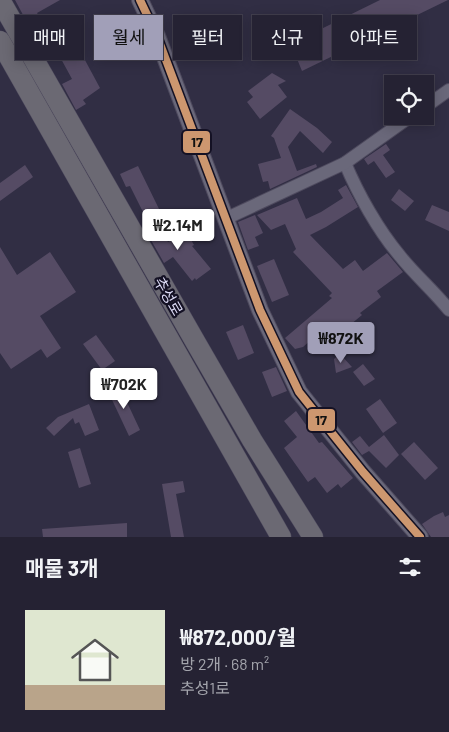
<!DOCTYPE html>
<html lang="ko">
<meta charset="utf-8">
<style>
:root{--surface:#252233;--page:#312f3f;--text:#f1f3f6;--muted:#a3a4ac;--line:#423f4e;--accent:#a19fb8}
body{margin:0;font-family:Barlow,"Noto Sans KR",sans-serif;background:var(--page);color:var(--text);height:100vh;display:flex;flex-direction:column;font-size:19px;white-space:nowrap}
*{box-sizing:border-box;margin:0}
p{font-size:16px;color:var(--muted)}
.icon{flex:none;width:28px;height:28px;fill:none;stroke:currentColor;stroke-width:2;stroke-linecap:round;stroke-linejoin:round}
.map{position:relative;height:537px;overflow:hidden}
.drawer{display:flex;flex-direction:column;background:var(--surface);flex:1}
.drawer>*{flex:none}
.banner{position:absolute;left:15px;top:15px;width:420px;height:45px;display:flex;gap:10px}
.controls{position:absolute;left:384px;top:75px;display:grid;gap:10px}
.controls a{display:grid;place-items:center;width:50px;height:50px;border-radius:0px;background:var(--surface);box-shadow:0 2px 12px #0003,0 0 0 1px var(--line);font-size:25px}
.price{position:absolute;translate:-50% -42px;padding:0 11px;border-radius:5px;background:#fff;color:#222;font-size:16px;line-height:32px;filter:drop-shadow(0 1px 2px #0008)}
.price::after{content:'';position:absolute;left:50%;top:30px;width:15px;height:11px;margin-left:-8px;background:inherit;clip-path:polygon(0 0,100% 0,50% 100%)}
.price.on{background:var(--accent);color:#111}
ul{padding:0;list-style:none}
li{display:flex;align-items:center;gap:15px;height:125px;padding:0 25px}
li+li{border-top:1px solid var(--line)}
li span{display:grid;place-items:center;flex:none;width:140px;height:100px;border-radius:0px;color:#555}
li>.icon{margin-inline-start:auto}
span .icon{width:60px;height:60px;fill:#fffc;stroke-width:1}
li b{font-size:21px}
h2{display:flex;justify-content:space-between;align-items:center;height:60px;padding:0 25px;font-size:21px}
.pill{padding:0 18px;border-radius:0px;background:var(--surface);box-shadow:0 2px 12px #0003,0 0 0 1px var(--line);font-size:18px;line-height:45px}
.pill.on{background:var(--accent);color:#111}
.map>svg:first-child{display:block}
</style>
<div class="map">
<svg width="449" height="537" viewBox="0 0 449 537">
<rect width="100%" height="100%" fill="#312e44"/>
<g fill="#554b64">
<polygon points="15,0 60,0 37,13 41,19 29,26"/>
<polygon points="380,0 448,0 302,71 293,49 320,36 317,31"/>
<polygon points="72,36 100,88 83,100 86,104 76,110 62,84 72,79 54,46"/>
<polygon points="272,73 286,81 278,85 287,97 260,119 247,102 253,97 248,91"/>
<polygon points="290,109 317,128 332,142 323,153 300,131 288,147 297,171 316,164 317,167 270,189 268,181 263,182 258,164 281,158 274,138 271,136"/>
<polygon points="386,144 390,150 383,155 395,172 386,178 374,161 368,165 364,159"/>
<polygon points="25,165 33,177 0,201 0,183"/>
<polygon points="138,166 160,211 146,218 130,186 126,187 120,174"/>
<polygon points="346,185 358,207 326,227 310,235 343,269 355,260 363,271 387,253 403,272 377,291 381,297 360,313 362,315 339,334 330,323 303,347 295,349 285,338 332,298 329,296 332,293 293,252 296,249 285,224 271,230 257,215 297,198 306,219 321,212 343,198 338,190"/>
<polygon points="399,189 414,201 405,211 391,200"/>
<polygon points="432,205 449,212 449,231 425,220"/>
<polygon points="255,215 263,233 255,237 259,246 248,250 238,222"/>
<polygon points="155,219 168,242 186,231 194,245 192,246 211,269 196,280 195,278 192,281 173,257 164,263 143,226"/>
<polygon points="0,247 17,275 50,252 76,292 40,316 61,348 47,358 41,349 11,369 0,353"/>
<polygon points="274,259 289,295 272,302 257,266"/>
<polygon points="243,325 254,353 238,360 226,332"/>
<polygon points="96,335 115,361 102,370 83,344"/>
<polygon points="340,354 352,367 336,373 334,359"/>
<polygon points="363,364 375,379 364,386 353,372"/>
<polygon points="276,367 287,391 272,397 262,372"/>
<polygon points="118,383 140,430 129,436 107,389"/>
<polygon points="380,399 397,423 383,433 366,409"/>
<polygon points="89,404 99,430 85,436 79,422 75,424 73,418 54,436 46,428 58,417"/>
<polygon points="296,411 319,443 322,442 353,478 341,488 338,484 327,493 315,477 308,482 284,448 297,437 284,421"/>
<polygon points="384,435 399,455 386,468 369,451 362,455 352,442 360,436 369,447"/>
<polygon points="414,442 438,468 425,480 401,454"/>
<polygon points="80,448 91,484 79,488 68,452"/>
<polygon points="183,481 185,492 176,494 184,537 171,537 162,484"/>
<polygon points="443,512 445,517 449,515 449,537 431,537 422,524 434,516"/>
<polygon points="127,523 127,537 43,537 42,529"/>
</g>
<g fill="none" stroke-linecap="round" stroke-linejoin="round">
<g stroke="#4e4a5e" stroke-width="14">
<g id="minor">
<polyline points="425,107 449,90"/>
<path d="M345,163C358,194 378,230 400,256C415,275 434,291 449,310"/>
<polyline points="225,219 345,163 411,116"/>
</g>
</g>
<g stroke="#4e4a5e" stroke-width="18">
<polyline id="tertiary" points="140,0 157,36 260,310 299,392 363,472 420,537"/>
</g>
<g stroke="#4e4a5e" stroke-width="21">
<g id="primary">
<polyline points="0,0 196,343 252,440 313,537"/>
<polyline points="0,41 281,537"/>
</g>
</g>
<use href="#minor" stroke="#6a687a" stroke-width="12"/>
<use href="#tertiary" stroke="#6a687a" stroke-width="16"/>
<use href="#primary" stroke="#6b6973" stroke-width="20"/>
<g stroke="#141124" stroke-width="11">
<polyline id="bus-1" points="140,0 157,36 260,310 299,392 363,472 420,537"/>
</g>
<use href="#bus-1" stroke="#cd976f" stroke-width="8"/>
</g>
<g text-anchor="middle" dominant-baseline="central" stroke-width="4.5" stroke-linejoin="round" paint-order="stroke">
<g font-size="15" fill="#dedcf7" stroke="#141124">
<text transform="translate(169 296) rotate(60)">추성로</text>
</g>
</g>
<g stroke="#141124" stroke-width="2">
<rect x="182" y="130" width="29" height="24" rx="5" fill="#cd976f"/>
<rect x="307" y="408" width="29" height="24" rx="5" fill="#cd976f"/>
</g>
<g font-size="14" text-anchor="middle" font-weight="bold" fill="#111">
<text x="197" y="147">17</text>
<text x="321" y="425">17</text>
</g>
</svg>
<div class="controls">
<a><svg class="icon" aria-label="locate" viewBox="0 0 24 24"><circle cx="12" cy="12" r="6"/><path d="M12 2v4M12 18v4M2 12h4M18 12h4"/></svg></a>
</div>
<b class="price" style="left:178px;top:251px">₩2.14M</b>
<b class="price on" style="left:341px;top:364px">₩872K</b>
<b class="price" style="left:124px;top:410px">₩702K</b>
<div class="banner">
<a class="pill">매매</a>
<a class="pill on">월세</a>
<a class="pill">필터</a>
<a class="pill">신규</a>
<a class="pill">아파트</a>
</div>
</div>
<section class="drawer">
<h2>매물 3개<svg class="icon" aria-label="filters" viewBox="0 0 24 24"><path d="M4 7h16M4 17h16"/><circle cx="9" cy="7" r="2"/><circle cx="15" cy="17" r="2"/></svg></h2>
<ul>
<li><span style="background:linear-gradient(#dfe7d0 75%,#b9a48a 0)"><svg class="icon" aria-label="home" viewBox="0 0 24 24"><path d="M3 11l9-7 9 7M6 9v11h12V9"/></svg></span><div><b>₩872,000/월</b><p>방 2개 · 68 m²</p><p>추성1로</p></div></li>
</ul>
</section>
